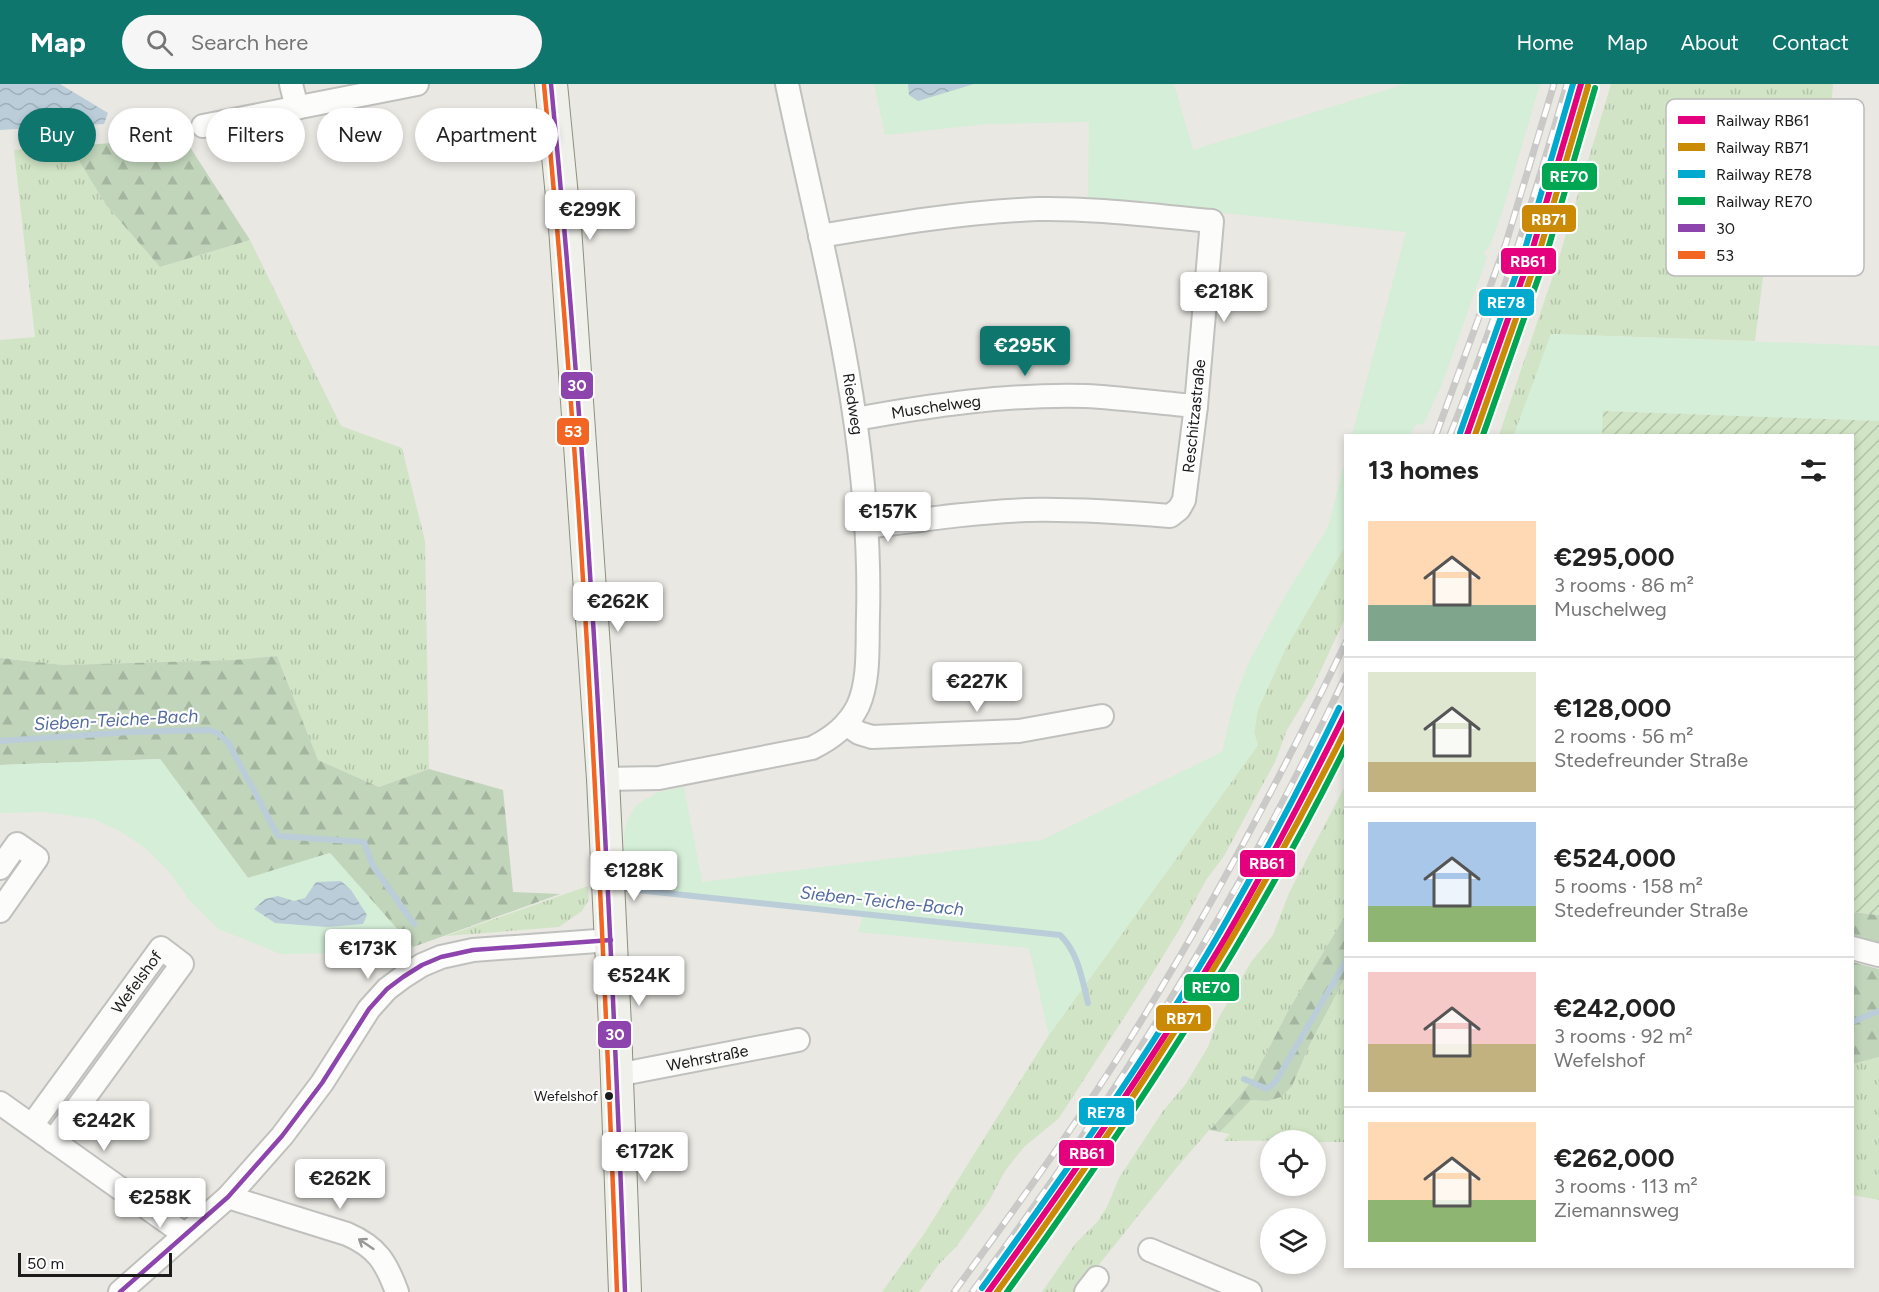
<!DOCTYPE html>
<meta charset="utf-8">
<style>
:root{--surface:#fff;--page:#f6f6f6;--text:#222;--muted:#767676;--line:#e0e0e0;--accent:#0f766e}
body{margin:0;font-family:Figtree,sans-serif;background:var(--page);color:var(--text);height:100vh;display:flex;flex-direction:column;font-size:22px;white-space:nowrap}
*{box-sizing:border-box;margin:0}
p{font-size:20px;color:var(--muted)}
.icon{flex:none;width:33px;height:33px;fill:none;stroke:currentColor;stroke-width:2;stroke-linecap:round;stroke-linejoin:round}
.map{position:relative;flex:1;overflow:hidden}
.sheet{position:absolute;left:1344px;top:350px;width:510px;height:834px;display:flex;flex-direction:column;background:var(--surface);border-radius:0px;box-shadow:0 3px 9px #0003}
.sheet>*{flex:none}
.guide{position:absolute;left:18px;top:24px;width:570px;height:54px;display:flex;gap:12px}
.buttons{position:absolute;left:1260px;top:1046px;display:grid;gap:12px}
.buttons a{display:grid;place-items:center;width:66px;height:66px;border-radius:50%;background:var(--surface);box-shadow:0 3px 9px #0003;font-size:30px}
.scale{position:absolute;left:18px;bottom:15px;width:154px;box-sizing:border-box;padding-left:6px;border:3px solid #1b1b1b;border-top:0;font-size:16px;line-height:21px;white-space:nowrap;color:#1b1b1b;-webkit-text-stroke:4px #fff;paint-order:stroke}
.price{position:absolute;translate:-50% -51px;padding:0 14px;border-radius:6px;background:#fff;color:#222;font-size:20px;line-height:39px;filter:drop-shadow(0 2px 3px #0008)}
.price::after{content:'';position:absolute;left:50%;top:36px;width:18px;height:14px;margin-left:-9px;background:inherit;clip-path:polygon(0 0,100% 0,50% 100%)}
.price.active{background:var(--accent);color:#fff}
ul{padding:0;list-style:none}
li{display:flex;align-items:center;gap:18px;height:150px;padding:0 24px}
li+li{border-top:2px solid var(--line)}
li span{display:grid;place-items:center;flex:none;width:168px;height:120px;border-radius:0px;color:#555}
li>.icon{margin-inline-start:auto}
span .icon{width:72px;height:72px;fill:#fffc;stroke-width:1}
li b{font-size:26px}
h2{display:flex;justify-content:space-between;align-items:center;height:72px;padding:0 24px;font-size:26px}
.pill{padding:0 21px;border-radius:27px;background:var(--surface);box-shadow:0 3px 9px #0003;font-size:21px;line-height:54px}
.pill.active{background:var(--accent);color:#fff}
header{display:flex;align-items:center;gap:36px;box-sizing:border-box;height:84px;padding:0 30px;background:var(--accent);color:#fff}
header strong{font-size:28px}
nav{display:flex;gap:33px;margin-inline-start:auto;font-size:21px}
.search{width:420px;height:54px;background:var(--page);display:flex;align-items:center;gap:15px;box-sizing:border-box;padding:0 21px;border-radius:33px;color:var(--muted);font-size:22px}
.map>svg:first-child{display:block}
</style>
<header>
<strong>Map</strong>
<div class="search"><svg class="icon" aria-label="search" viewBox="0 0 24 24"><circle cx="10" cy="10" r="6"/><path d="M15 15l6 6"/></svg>Search here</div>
<nav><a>Home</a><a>Map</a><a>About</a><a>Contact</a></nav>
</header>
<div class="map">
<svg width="1879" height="1208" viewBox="0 0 1879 1208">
<defs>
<pattern id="grass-tufts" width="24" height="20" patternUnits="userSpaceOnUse" patternTransform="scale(1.5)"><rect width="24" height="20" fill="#d1e4c5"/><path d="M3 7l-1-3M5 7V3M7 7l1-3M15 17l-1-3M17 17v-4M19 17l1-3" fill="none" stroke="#b3c3a9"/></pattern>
<pattern id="forest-firs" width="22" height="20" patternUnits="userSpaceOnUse" patternTransform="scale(1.5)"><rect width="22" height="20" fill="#c1d5bb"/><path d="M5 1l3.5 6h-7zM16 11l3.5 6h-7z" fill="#a5b6a0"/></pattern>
<pattern id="garden-furrows" width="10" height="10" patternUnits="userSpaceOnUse" patternTransform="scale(1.5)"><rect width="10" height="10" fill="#d1e4c5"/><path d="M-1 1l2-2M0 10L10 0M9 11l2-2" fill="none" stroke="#b3c3a9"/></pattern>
<pattern id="water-waves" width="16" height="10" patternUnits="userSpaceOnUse" patternTransform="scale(1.5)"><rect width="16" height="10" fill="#bacdd9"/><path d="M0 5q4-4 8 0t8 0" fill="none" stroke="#9fafba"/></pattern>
</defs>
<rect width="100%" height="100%" fill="#e9e8e3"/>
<g fill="url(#grass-tufts)">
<polygon points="1611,0 1833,0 1825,106 1775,143 1767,161 1755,257 1551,250 1514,351 1499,351 1558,177"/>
<polygon points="70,62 106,121 160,183 250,156 341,342 402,364 425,457 429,685 379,703 318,676 277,572 233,576 63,581 0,574 0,256 35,253 14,66"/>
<polygon points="1345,462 1345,534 1313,603 1287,646 1275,678 1224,772 1206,796 1182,841 1149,895 1059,1034 1024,1063 1005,1087 989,1117 956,1163 939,1180 919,1208 882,1208 924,1150 1049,951 1258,661 1254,649 1258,625 1285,566"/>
<polygon points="1345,702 1345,832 1288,927 1252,997 1178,1082 1077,1208 1042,1208 1076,1159 1098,1137 1107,1123 1119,1094 1163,1027 1185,1001 1208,963 1218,935 1251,878 1273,851 1289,809"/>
<polygon points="588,802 589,815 582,827 559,843 446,852"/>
<polygon points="1345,894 1345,1058 1316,1058 1316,1056 1223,1057 1230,1050 1220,1048 1251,1016 1267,1017 1292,1002 1310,960"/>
<polygon points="1879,973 1879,1116 1853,1111 1852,980"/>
</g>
<g fill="url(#forest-firs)">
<polygon points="184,54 250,156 160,183 106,121 70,62"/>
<polygon points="277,572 318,676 379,703 429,685 503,706 513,808 560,810 413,863 330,769 248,794 160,675 0,681 0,574 63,581 233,576"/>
<polygon points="1852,828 1879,831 1879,860 1853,852"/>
<polygon points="1345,832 1345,894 1310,960 1292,1002 1281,1013 1267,1017 1251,1016 1220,1048 1210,1046 1252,997 1288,927"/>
<polygon points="1852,878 1879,885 1879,973 1853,980"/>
</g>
<g fill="#d4eed7">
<polygon points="874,0 1174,0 1193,66 1405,0 1540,0 1501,132 1490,161 1483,169 1487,173 1442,300 1423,341 1417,339 1410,351 1352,351 1406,148 1196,126 1088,119 1089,38 986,40 885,51"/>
<polygon points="1551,250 1879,262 1879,337 1604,327 1602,351 1514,351"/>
<path d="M1345,377V462L1285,566L1258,625L1254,649L1258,661L1049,951L1029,864L858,848L864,829L628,804C626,768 612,726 655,711L654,709L684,703L702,798L1042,756L1222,668L1235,614L1248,580L1285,512L1328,443Z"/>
<polygon points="160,675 248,794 330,769 413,863 379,884 343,869 281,870 219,845 190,817 167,785 145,764 122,748 94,735 46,728 0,729 0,681"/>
</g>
<polygon fill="url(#garden-furrows)" points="1603,327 1879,337 1879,831 1853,828 1852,351 1602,351"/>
<g fill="url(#water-waves)">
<polygon points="0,0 60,0 108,29 104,40 0,46"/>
<polygon points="908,0 974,0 918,17 909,11"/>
<polygon points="341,797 351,806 367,831 363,840 327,843 275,839 254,825 265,815 278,812 294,817 305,814 316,798"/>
</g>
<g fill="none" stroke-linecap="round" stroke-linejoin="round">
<g stroke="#bacdd9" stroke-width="6">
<polyline points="0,657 130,648 210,646 219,650 229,660 278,752 364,758 373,782 414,840"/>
<path d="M627,805L1060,851C1078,868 1082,895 1088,919"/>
<polyline points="1852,938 1879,927"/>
<polyline points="1244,995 1267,1005 1276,997 1346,877"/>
</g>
<g stroke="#c0c0be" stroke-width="26">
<g id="street">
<polyline points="291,0 297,24"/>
<polyline points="203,42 417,0"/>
<path d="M820,152C892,140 964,128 1038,125C1096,124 1154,132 1212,137L1196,322L1184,416L1179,425L1170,432C1122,428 1075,425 1027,426C974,428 920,436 867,443"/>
<path id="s1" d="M856,335C932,321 1008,310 1086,312C1122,314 1159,319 1196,322"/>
<polyline points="846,640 859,649 872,653 1019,647 1102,632"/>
<path d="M603,695L659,694L812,664C832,654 848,642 858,622C870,595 867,561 868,532C873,351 824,176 787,0"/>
<polyline points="0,784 17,760 37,774 0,827"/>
<polyline points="1852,864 1879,871"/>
<path id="s2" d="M617,991L798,956"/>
<polyline points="0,1019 184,1150"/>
<path id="s3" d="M32,1041L161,864L182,880L53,1057"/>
<path d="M228,1113L347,1150C377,1163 386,1178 397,1208"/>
<polyline points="1150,1166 1250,1208"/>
<polyline points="120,1208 228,1113 282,1052 322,999 369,925 387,905 403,893 422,881 441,873 473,866 611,856"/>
<polyline points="1086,1208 1097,1194"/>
</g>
</g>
<g stroke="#8c917e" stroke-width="34">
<polyline id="secondary" points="551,0 565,143 603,695 615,942 625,1208"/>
</g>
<use href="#street" stroke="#fcfcfb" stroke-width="22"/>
<use href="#secondary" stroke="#eff0e9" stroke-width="32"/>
<g stroke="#c9c9c8" stroke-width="7">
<g id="rail">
<polyline points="1436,351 1506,159 1554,0"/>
<path d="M1450,351C1496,237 1533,118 1567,0"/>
<path d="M954,1208C1014,1126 1074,1044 1128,958C1209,829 1280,695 1346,558"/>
<path d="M972,1208C1116,1015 1243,809 1346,591"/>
</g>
</g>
<use href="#rail" stroke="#fff" stroke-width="4.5" stroke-dasharray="14" stroke-linecap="butt"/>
<g stroke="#fff" stroke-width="9">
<g id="bus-1">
<path d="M551,0C590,402 610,805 625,1208"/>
<polyline points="120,1208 228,1113 282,1052 322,999 369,925 387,905 403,893 422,881 441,873 473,866 611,856"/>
</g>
</g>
<g stroke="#fff" stroke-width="9">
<path id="bus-2" d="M544,1C583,402 602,805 617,1208"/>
</g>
<use href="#bus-1" stroke="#8e44ad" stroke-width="4.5"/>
<use href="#bus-2" stroke="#f26522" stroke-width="4.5"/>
<g stroke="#fff" stroke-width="10">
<g id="rail-1">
<polyline points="1467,351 1532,167 1581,0"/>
<path d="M988,1208C1072,1093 1153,976 1226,853C1269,779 1308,704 1346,628"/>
</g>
</g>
<g stroke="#fff" stroke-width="10">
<g id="rail-2">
<polyline points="1475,351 1539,169 1588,2"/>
<path d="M997,1208C1128,1029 1247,844 1346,645"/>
</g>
</g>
<g stroke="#fff" stroke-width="10">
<g id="rail-3">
<polyline points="1460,349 1525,165 1573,0"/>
<path d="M982,1204C1066,1088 1148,972 1220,848C1262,775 1302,700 1339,624"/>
</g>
</g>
<g stroke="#fff" stroke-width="10">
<g id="rail-4">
<polyline points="1483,351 1546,172 1595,4"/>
<path d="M1007,1208C1133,1034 1250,855 1346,662"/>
</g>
</g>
<use href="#rail-1" stroke="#e5007d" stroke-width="6"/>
<use href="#rail-2" stroke="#cb8a05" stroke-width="6"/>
<use href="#rail-3" stroke="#00a9ce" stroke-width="6"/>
<use href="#rail-4" stroke="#00a651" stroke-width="6"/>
</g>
<defs><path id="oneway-shaft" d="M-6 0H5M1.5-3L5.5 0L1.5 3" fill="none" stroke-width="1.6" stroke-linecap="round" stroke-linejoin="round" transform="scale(1.5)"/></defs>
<use stroke="#979796" href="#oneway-shaft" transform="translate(366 1160) rotate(-146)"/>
<circle fill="#1b1b1b" stroke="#fff" stroke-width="2" cx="609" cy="1012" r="5"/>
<g text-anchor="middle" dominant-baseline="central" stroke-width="4.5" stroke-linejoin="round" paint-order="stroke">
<g font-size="14" fill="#1b1b1b" stroke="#fff" text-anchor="end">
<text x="598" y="1012">Wefelshof</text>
</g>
<g font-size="16" fill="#1b1b1b" stroke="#fff">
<text transform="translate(853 320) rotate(81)">Riedweg</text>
<text stroke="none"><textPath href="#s1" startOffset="81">Muschelweg</textPath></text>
<text transform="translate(1194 332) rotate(-84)">Reschitzastraße</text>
<text stroke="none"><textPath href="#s3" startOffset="177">Wefelshof</textPath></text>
<text stroke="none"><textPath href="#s2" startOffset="92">Wehrstraße</textPath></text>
</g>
<g font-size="18" font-style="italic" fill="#536c9f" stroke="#fff">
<text transform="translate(116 636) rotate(-3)">Sieben-Teiche-Bach</text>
<text transform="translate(882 817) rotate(6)">Sieben-Teiche-Bach</text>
</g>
</g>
<rect x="1666" y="15" width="198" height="177" rx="9" fill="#fff" stroke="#bbb" stroke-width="1.5"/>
<rect x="1678" y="32" width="27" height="8" fill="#e5007d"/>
<rect x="1678" y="59" width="27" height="8" fill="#cb8a05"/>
<rect x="1678" y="86" width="27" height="8" fill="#00a9ce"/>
<rect x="1678" y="113" width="27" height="8" fill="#00a651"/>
<rect x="1678" y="140" width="27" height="8" fill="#8e44ad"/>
<rect x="1678" y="167" width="27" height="8" fill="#f26522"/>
<g font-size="16" fill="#1b1b1b">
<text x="1716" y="42">Railway RB61</text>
<text x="1716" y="69">Railway RB71</text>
<text x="1716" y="96">Railway RE78</text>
<text x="1716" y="123">Railway RE70</text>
<text x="1716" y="150">30</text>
<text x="1716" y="177">53</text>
</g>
<g stroke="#fff" stroke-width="2">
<rect x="1541" y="78" width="57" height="29" rx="6" fill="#00a651"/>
<rect x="1521" y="120" width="56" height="29" rx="6" fill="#cb8a05"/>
<rect x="1500" y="163" width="57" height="28" rx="6" fill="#e5007d"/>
<rect x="1478" y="204" width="57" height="29" rx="6" fill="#00a9ce"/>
<rect x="560" y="287" width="34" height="29" rx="6" fill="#8e44ad"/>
<rect x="556" y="333" width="34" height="29" rx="6" fill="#f26522"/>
<rect x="1239" y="765" width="57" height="29" rx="6" fill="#e5007d"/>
<rect x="1183" y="889" width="57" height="29" rx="6" fill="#00a651"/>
<rect x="1155" y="920" width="57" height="28" rx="6" fill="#cb8a05"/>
<rect x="597" y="936" width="35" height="29" rx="6" fill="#8e44ad"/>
<rect x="1078" y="1013" width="57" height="29" rx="6" fill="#00a9ce"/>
<rect x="1058" y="1055" width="57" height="28" rx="6" fill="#e5007d"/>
</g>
<g font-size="16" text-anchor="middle" font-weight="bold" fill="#fff">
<text x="1569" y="98">RE70</text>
<text x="1549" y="141">RB71</text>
<text x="1528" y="183">RB61</text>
<text x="1506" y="224">RE78</text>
<text x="577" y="307">30</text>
<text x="573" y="353">53</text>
<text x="1267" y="785">RB61</text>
<text x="1211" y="909">RE70</text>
<text x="1184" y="940">RB71</text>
<text x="615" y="956">30</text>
<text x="1106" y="1034">RE78</text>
<text x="1087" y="1075">RB61</text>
</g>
</svg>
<div class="buttons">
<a><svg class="icon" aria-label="locate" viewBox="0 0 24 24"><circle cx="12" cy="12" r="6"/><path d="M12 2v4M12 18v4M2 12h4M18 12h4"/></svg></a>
<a><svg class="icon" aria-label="layers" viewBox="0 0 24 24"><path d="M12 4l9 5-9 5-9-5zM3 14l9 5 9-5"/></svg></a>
</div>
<div class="scale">50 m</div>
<b class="price" style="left:590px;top:157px">€299K</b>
<b class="price" style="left:1224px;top:239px">€218K</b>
<b class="price active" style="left:1025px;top:293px">€295K</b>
<b class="price" style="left:888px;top:459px">€157K</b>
<b class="price" style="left:618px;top:549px">€262K</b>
<b class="price" style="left:977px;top:629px">€227K</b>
<b class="price" style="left:634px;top:818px">€128K</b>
<b class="price" style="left:368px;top:896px">€173K</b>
<b class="price" style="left:639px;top:923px">€524K</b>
<b class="price" style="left:104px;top:1068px">€242K</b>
<b class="price" style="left:645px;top:1099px">€172K</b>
<b class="price" style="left:340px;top:1126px">€262K</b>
<b class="price" style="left:160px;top:1145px">€258K</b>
<div class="guide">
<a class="pill active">Buy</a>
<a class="pill">Rent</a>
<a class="pill">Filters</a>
<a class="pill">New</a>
<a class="pill">Apartment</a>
</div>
<section class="sheet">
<h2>13 homes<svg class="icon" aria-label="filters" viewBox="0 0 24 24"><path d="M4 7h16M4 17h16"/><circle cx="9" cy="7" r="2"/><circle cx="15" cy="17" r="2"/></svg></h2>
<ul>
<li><span style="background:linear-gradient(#ffd9b3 70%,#7fa58c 0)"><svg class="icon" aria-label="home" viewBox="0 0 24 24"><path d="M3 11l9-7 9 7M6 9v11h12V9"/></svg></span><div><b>€295,000</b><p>3 rooms · 86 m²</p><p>Muschelweg</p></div></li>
<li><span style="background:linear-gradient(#dfe7d0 75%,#c2b280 0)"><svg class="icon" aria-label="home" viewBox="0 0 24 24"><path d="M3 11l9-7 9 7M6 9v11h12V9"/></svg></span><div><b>€128,000</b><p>2 rooms · 56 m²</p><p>Stedefreunder Straße</p></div></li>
<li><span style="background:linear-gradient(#a9c7e8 70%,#8fb573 0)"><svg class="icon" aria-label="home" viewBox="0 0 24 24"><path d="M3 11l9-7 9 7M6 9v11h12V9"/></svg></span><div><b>€524,000</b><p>5 rooms · 158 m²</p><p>Stedefreunder Straße</p></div></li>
<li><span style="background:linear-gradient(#f6c9c9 60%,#c2b280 0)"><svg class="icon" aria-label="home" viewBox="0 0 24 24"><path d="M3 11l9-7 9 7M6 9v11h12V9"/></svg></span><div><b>€242,000</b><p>3 rooms · 92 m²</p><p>Wefelshof</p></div></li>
<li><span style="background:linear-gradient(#ffd9b3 65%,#8fb573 0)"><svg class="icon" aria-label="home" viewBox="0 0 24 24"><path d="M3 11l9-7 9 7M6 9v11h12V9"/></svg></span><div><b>€262,000</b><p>3 rooms · 113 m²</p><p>Ziemannsweg</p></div></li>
</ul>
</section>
</div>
